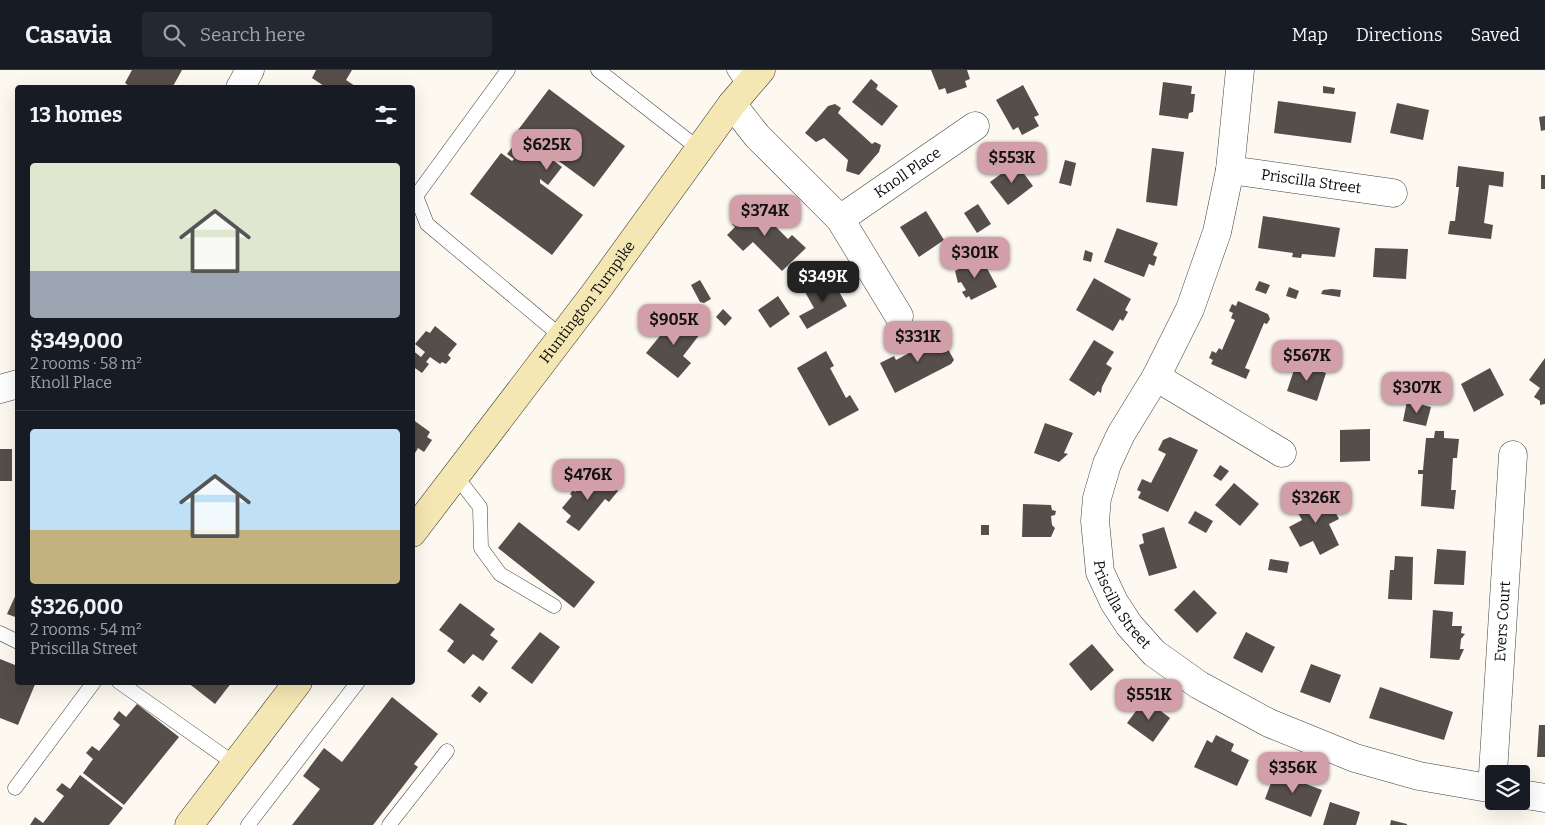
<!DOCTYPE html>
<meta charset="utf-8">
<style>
:root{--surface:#171b24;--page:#242831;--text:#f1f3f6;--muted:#9ea1a6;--line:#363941;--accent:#d29ea8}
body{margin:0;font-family:Bitter,serif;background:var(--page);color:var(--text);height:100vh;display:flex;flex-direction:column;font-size:19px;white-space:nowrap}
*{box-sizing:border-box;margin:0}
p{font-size:16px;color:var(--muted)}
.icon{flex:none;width:28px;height:28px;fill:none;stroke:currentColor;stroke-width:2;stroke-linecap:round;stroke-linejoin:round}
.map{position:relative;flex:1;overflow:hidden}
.drawer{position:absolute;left:15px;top:15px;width:400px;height:600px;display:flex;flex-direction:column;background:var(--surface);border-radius:5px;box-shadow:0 5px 20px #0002}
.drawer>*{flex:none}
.controls{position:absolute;left:1485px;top:695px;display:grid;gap:10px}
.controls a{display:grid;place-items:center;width:45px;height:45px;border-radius:5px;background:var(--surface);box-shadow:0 5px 20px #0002;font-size:25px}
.price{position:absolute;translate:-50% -42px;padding:0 11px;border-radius:10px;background:var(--accent);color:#111;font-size:16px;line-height:32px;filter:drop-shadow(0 1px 2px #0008)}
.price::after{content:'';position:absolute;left:50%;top:30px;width:15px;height:11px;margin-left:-8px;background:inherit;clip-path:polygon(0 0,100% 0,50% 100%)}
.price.active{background:#222;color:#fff}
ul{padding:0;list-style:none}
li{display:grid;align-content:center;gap:10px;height:265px;padding:0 15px}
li+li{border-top:1px solid var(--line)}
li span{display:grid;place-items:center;height:155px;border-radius:5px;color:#555}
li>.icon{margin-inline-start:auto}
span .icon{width:90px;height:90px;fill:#fffc;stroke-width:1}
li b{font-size:21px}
h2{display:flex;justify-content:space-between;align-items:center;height:60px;padding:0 15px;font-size:21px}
header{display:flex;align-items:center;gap:30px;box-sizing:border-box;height:70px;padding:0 25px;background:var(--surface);border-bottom:1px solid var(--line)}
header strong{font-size:24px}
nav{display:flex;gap:28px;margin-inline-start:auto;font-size:18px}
.search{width:350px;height:45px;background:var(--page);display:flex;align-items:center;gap:12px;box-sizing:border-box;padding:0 18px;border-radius:5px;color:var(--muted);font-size:19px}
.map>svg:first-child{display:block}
</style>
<header>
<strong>Casavia</strong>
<div class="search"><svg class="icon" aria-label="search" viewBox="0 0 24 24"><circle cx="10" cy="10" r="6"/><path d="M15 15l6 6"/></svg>Search here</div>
<nav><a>Map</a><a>Directions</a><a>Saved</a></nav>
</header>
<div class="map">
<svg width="1545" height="755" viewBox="0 0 1545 755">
<rect width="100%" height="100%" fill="#fdf9f0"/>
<g fill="#554e4b">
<polygon points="132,0 182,0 172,18 132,18 125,13"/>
<polygon points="316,0 352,0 346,10 358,18 327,18 312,8"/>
<polygon points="931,0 967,0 970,9 965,11 967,17 947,24 945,18 939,20"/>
<polygon points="871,9 878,15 876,19 898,36 882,56 852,32"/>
<polygon points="1163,12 1192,16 1191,24 1195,24 1193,42 1189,43 1188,49 1159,45"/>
<polygon points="1023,15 1039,45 1034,47 1039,56 1022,65 1018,57 1013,60 996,30"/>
<polygon points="1323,16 1335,18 1334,24 1323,23"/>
<polygon points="549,19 625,76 594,117 556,89 554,91 562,97 548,115 540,109 540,113 583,145 552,185 470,124 501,83 512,91 514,89 507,84 521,66 528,71 530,68 518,60"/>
<polygon points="1278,31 1356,42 1351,73 1274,63"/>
<polygon points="1397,33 1429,40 1423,70 1390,63"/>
<polygon points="835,34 841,38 838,43 872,74 875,72 881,75 879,82 859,105 846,101 848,90 824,68 816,72 805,63 828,36"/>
<polygon points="1545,46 1545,60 1541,61 1539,47"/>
<polygon points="1152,78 1184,82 1177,136 1146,132"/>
<polygon points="1065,90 1076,93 1071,116 1059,113"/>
<polygon points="1016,93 1033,116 1008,135 990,112"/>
<polygon points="1458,96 1504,102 1503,117 1489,115 1484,153 1493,155 1491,169 1448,164 1450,151 1455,151 1459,117 1456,117"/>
<rect x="1541" y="105" width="4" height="14"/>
<polygon points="755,131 767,144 765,146 788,169 792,165 806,178 782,201 753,172 743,181 727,165 735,157 732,154"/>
<polygon points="978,134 991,154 977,163 964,143"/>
<polygon points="926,141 944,170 919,187 900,157"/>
<polygon points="1263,146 1340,158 1335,187 1302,184 1301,188 1292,187 1293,183 1258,178"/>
<polygon points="1117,158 1158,173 1153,185 1157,187 1154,196 1149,194 1144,207 1104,192"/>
<polygon points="1375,178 1408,179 1406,209 1373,207"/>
<polygon points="1085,180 1093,183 1091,192 1083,190"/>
<polygon points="981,187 997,217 971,230 969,226 966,228 962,222 966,220 961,212 958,213 955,201"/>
<polygon points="831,207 847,236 807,259 799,246 814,238 805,222"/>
<polygon points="1094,208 1131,229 1125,240 1128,242 1123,251 1120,249 1113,261 1076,240"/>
<polygon points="700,210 711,229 704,233 700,232 691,215"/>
<polygon points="1259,211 1270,215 1266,224 1255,220"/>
<polygon points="1289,217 1299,221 1296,229 1286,226"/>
<polygon points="1332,219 1341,220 1340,227 1321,224 1323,220"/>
<polygon points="778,226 790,244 770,258 758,240"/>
<polygon points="1238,231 1268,244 1270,249 1267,254 1264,253 1245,298 1250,300 1246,309 1211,294 1213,290 1209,288 1212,281 1216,283 1219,278 1222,280 1235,250 1231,248 1233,243 1229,241 1232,234 1236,236"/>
<polygon points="723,239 732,248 725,256 716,247"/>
<polygon points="677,245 700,264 683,286 691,293 678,308 646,283"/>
<polygon points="435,256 457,274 448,285 451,288 446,294 442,292 440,294 430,287 426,292 429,294 422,303 412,296 412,280 421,287 425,282 415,274 426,261 430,263"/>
<polygon points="938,261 954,290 951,294 895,323 880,293 894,286 896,290 924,275 922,270"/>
<polygon points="1094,270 1114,282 1106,294 1112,298 1102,317 1101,323 1098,321 1094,326 1069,310"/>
<polygon points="826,281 834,296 830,298 846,328 850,325 859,340 829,356 797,298"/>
<polygon points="1545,288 1545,334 1540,335 1540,331 1534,327 1540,318 1529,310"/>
<polygon points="1296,294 1326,303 1317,331 1287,321"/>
<polygon points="1490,298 1504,325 1474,342 1461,314"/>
<polygon points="1407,331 1431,337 1426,356 1403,351"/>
<polygon points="412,349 430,362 427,367 432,370 424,382 418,378 415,383 412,380"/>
<polygon points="1045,353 1073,363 1064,383 1068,384 1059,392 1034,383"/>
<polygon points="1370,359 1370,391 1340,392 1340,360"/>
<polygon points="1435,361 1444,361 1444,368 1459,369 1457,388 1453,388 1451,420 1456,420 1454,439 1421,436 1423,404 1418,404 1418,400 1423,400 1426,368 1434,368"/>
<polygon points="1170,367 1198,380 1168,442 1138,428 1141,422 1137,420 1142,409 1151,413 1166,384 1158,380 1163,370"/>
<rect x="0" y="379" width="12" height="32"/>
<polygon points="1220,395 1229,401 1221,411 1213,406"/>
<polygon points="613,399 623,407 617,414 607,406"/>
<polygon points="598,404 618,421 609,432 605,429 579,461 566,452 571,446 562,438 572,426 570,424 573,420 575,422 585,411 590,414"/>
<polygon points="1234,413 1259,434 1240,456 1215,435"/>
<polygon points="1325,423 1339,449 1329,454 1339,475 1320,485 1313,471 1300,477 1289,457 1302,450 1295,438"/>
<polygon points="1023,434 1051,435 1052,440 1056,441 1055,445 1051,446 1052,455 1055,458 1051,467 1022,467"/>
<polygon points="1195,441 1213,451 1206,463 1188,453"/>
<polygon points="519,452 595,512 574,538 498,478"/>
<rect x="981" y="455" width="8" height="10"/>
<polygon points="1164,457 1177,498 1149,506 1139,475 1144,473 1142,464"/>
<polygon points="1437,479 1466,481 1464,515 1434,514"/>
<polygon points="1395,486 1413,487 1412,530 1388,529 1390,500 1394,500"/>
<polygon points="1270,489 1289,492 1287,503 1268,500"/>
<polygon points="18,520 18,548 7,544"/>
<polygon points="1194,520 1217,543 1197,563 1174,540"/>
<polygon points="460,533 495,559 490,565 498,571 483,591 473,584 464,594 447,581 454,571 439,560"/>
<polygon points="1433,540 1453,542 1452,556 1462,556 1461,563 1465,564 1461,569 1460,579 1464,579 1459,590 1430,588"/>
<polygon points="540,562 560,577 532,614 511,598"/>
<polygon points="1246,562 1275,577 1262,603 1233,588"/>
<polygon points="1092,574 1114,600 1091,621 1069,594"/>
<polygon points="0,589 15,595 18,589 18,612 36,612 18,655 0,648"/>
<polygon points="1311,594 1341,605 1330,633 1300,622"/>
<polygon points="187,612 232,612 215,634"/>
<polygon points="479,616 488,623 480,633 471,626"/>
<polygon points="1380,617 1453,642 1444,670 1369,648"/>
<polygon points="392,627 438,664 414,694 418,697 373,755 292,755 320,719 303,706 324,678 342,692"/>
<polygon points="1145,629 1170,648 1153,672 1127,653"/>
<polygon points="137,634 179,667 124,735 83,703 93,689 86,683 92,676 99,681 120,655 113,649 119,641 126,647"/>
<polygon points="1539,655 1545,655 1545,687 1537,687"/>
<polygon points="1216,665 1234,674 1231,681 1249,690 1237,716 1194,697 1207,670 1212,673"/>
<polygon points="1275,702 1322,720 1311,747 1265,729"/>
<polygon points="80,705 123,738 109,755 30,755 35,747 43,753 64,726 56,720 62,713 70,719"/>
<polygon points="1330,732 1360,742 1356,755 1323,755"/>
<polygon points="1391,750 1407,754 1407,755 1390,755"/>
</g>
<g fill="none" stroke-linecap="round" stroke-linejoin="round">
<g stroke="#404040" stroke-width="15">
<g id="service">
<polyline points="508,0 416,126 427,154 562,267"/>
<polyline points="598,0 699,79"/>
<polyline points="734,0 746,18"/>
<polyline points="456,406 480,437 481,478 500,504 554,536"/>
<polyline points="0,563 18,572"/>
<polyline points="119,612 235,694"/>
<polyline points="15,718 94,612"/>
<polyline points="248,755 358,612"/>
<polyline points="389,755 447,681"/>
</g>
</g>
<g stroke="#404040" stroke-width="29">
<g id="minor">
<path id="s1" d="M1240,0L1230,100L1217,162L1190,239L1156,307L1121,364L1107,394L1097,428L1095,451L1100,502L1114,532L1129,555L1154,583L1199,615L1269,653L1355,688L1419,706L1494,719"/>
<polyline points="240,18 250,0"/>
<polyline points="732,34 757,66 840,149 899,246"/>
<path id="s2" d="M1230,100L1393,123"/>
<path id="s3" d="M840,149L975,56"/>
<polyline points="1156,307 1282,383"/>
<polyline points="0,319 18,314"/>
<path id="s4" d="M1492,719L1513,385"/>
<polyline points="1521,724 1545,728"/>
</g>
</g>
<g stroke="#2f2f2f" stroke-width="29">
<g id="secondary">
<path id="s5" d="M412,463L595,223L732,34L761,0"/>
<polyline points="189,755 298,612"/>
</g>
</g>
<use href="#service" stroke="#fff" stroke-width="14"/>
<use href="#minor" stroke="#fff" stroke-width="28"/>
<use href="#secondary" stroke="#f5e7b3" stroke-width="28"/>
</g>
<g text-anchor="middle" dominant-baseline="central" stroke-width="5" stroke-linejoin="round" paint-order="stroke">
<g font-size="15" fill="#0d0d0d" stroke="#fff">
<text stroke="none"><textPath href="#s3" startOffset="82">Knoll Place</textPath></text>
<text stroke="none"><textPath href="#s2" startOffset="82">Priscilla Street</textPath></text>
<text stroke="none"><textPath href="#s5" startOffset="290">Huntington Turnpike</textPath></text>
<text stroke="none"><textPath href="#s1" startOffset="570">Priscilla Street</textPath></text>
<text stroke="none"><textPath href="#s4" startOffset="168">Evers Court</textPath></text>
</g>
</g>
</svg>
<div class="controls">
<a><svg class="icon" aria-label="layers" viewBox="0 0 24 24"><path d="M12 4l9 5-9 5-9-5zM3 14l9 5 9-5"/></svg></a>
</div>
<b class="price" style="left:547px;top:101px">$625K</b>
<b class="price" style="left:1012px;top:114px">$553K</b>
<b class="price" style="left:765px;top:167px">$374K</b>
<b class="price" style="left:975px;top:209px">$301K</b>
<b class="price active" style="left:823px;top:233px">$349K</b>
<b class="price" style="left:674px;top:276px">$905K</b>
<b class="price" style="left:918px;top:293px">$331K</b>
<b class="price" style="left:1307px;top:312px">$567K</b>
<b class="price" style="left:1417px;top:344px">$307K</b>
<b class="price" style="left:588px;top:431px">$476K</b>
<b class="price" style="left:1316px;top:454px">$326K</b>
<b class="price" style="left:1149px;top:651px">$551K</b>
<b class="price" style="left:1293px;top:724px">$356K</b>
<section class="drawer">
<h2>13 homes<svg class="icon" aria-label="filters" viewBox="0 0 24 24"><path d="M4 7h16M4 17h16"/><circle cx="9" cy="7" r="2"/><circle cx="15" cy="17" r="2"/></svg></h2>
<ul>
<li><span style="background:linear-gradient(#dfe7d0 70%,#9aa5b1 0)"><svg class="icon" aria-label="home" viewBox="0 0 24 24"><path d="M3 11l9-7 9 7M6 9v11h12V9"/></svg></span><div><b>$349,000</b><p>2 rooms · 58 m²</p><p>Knoll Place</p></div></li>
<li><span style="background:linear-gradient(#bfe0f5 65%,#c2b280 0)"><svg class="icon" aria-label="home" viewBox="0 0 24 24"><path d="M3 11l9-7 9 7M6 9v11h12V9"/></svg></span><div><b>$326,000</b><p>2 rooms · 54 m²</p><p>Priscilla Street</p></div></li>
</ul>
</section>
</div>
